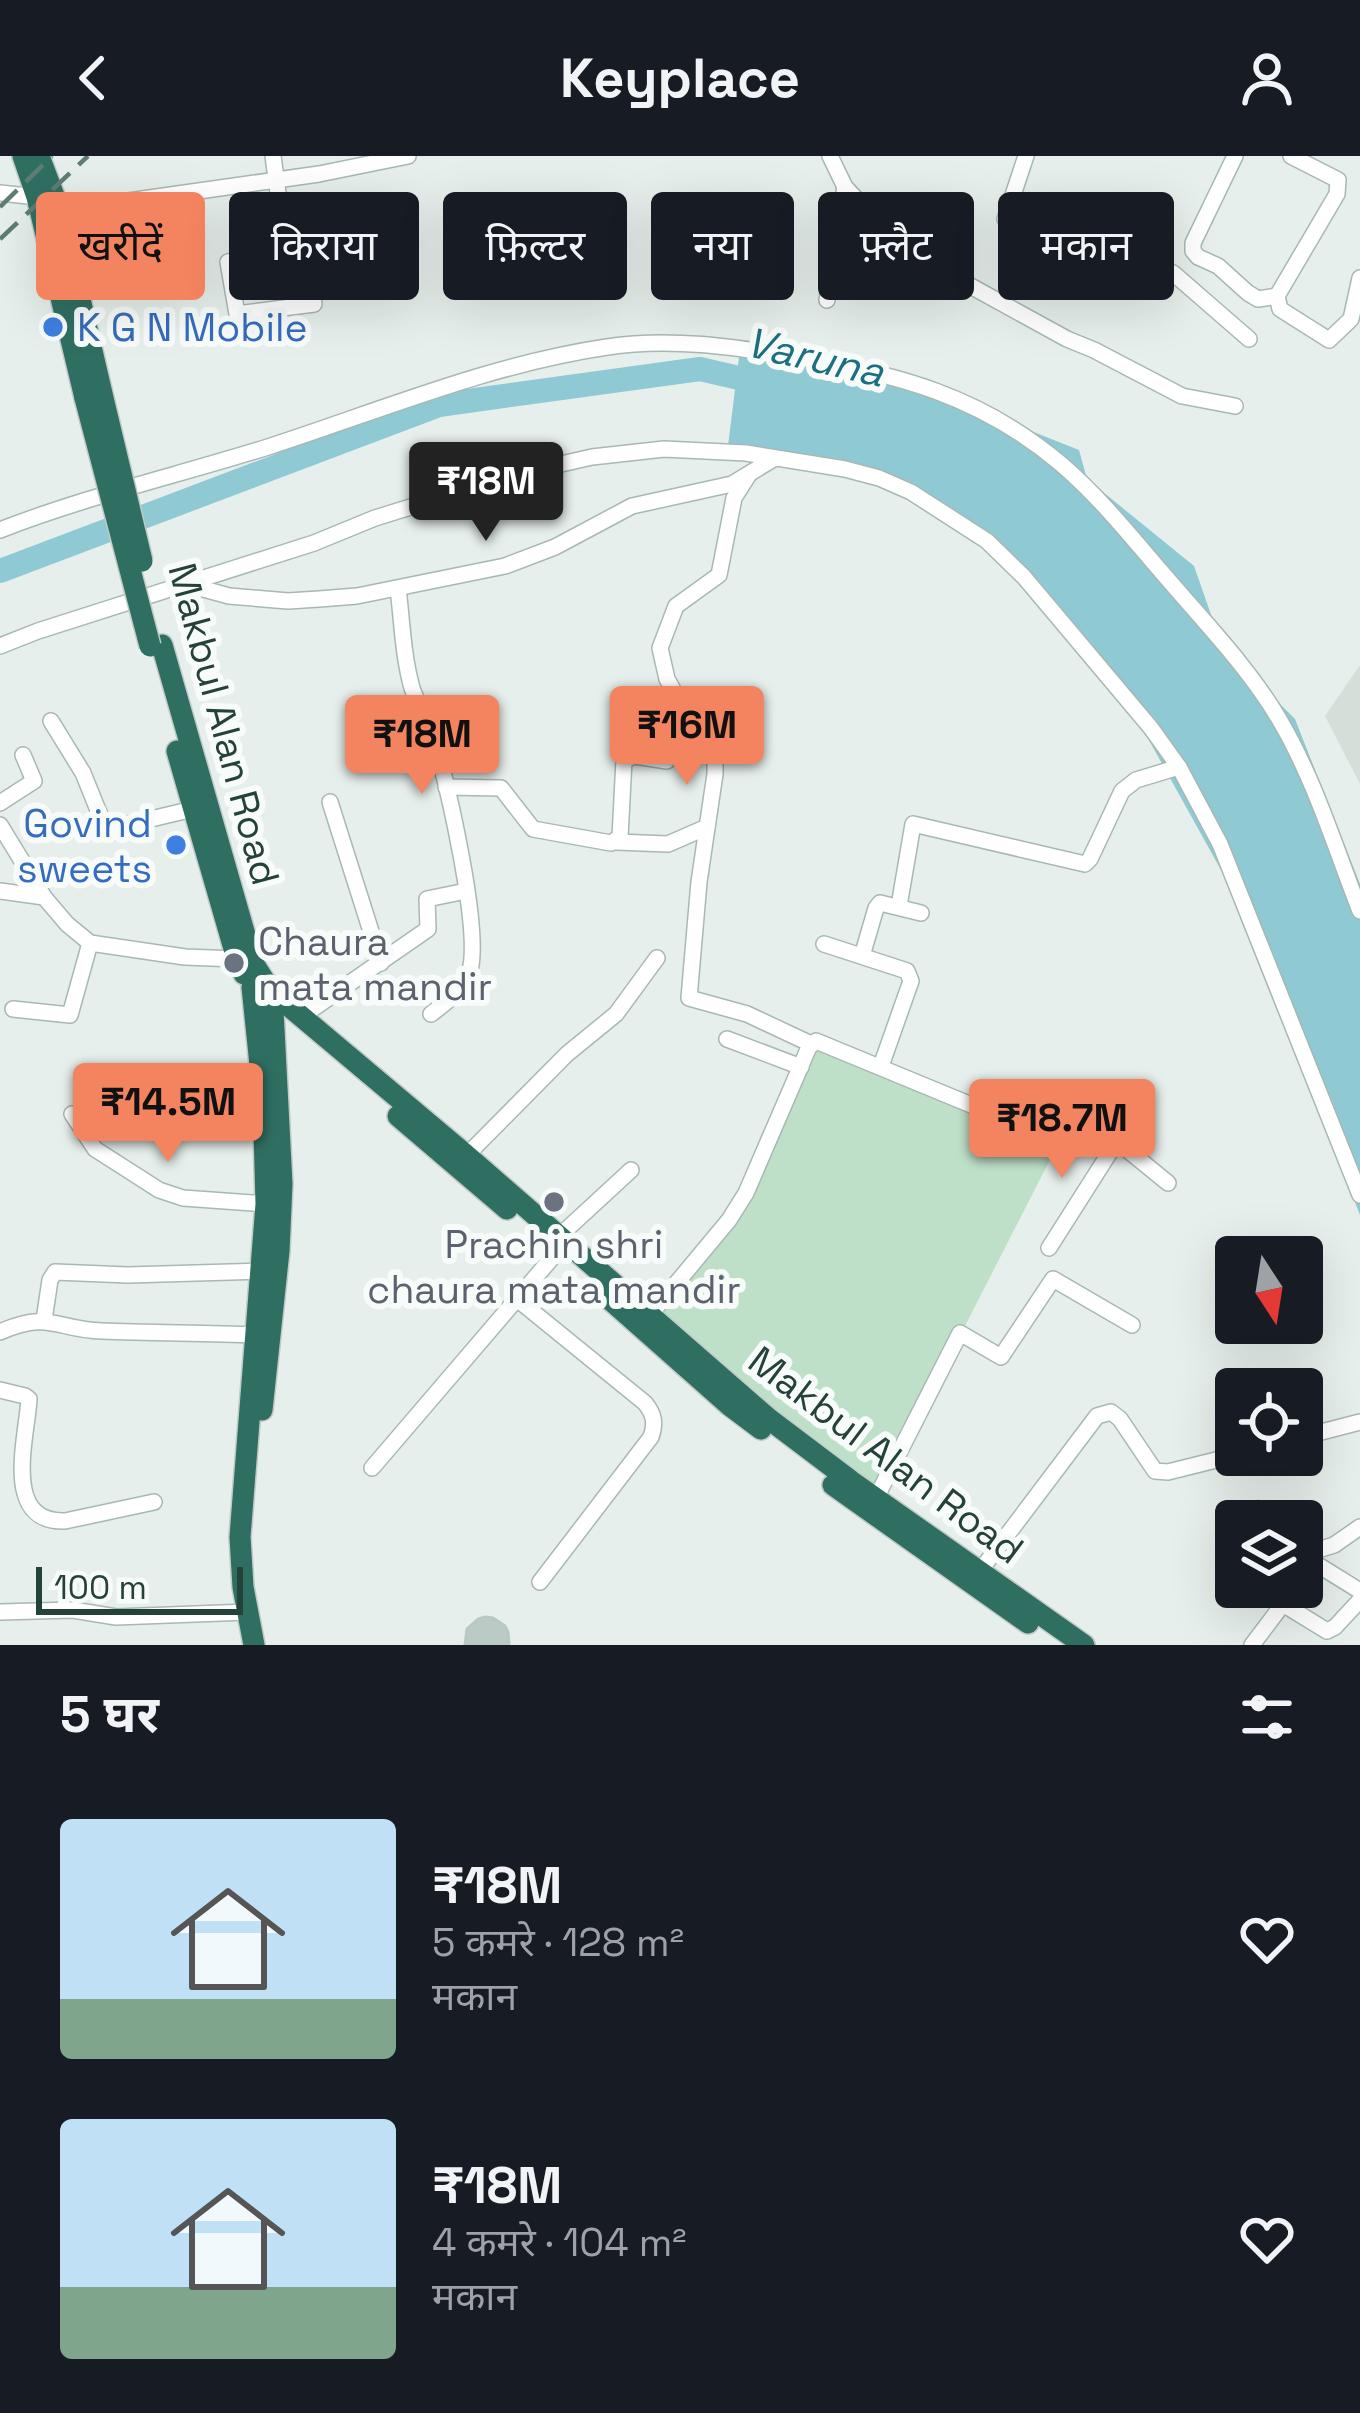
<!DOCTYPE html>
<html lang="hi">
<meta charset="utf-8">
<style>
:root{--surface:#171b24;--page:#242831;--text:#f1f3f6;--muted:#9ea1a6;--accent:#f4845f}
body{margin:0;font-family:"Space Grotesk","Noto Sans Devanagari",sans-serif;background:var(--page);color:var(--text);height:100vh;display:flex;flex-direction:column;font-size:45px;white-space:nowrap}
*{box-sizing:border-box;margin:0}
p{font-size:39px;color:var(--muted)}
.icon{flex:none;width:66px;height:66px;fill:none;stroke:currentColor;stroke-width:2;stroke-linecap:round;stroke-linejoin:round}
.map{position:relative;height:1489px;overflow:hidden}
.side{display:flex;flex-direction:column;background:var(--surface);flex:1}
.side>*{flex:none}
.banner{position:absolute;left:36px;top:36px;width:1290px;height:108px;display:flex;gap:24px}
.needle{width:78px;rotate:168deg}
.fabs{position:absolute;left:1215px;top:1080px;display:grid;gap:24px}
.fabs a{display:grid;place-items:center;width:108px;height:108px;border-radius:12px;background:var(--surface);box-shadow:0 12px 48px #0002;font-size:60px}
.scale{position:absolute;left:36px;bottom:30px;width:207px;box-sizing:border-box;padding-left:12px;border:6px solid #24423a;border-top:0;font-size:33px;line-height:42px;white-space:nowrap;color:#24423a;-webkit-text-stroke:9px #f7fbf9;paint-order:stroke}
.price{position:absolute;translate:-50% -102px;padding:0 27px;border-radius:12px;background:var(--accent);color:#111;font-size:39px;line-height:78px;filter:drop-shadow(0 3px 6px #0008)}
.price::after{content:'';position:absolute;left:50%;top:72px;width:36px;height:27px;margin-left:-18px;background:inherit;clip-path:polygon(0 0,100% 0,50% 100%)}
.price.on{background:#222;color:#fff}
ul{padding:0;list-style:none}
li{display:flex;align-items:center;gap:36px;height:300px;padding:0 60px}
li span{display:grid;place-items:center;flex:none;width:336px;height:240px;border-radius:12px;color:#555}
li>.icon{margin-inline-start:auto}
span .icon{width:144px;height:144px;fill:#fffc;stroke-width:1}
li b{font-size:51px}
h2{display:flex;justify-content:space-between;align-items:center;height:144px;padding:0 60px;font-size:51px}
.pill{padding:0 42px;border-radius:12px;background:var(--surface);box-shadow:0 12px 48px #0002;font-size:42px;line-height:108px}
.pill.on{background:var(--accent);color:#111}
header{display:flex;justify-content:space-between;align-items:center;height:156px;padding:0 60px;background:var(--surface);font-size:54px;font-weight:700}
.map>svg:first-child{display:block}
</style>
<header><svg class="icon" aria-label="back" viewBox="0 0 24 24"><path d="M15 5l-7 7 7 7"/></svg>Keyplace<svg class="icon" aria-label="person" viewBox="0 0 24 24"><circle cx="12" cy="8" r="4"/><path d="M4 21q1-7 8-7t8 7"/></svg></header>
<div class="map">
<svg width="1360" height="1489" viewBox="0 0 1360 1489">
<rect width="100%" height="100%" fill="#e6efeb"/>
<polygon fill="#d4dfda" points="1360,509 1360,628 1325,560"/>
<polygon fill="#bfe0c8" points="820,888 1057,990 873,1350 654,1160 755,1034"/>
<polygon fill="#8ec9d4" points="741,185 850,203 1079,294 1087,323 1194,410 1222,490 1295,563 1360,728 1360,1059 1236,741 1130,550 1007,398 873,313 728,290"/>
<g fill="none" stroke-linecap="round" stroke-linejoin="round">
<polyline stroke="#8ec9d4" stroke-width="24" points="0,415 439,249 700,213 765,228"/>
</g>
<g fill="#bbcac4" stroke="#b8c9c2" stroke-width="3">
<polygon points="1258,1345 1263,1365 1236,1365 1236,1397 1230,1398 1219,1354"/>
<polygon points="485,1461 493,1462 505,1470 508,1476 509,1489 465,1489 467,1473 478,1463"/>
</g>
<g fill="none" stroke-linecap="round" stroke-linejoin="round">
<g stroke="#a8b8b2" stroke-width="18">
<g id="minor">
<polyline points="273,0 286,96"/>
<polyline points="830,0 845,31 874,62 913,95 956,122 1067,183 1094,194 1182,240 1235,250"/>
<polyline points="1026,0 1005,63 1173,117 1249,183"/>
<polyline points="1235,0 1193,87 1193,95 1198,101 1218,110 1248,137 1258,143 1277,140"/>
<polyline points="1291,0 1338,24 1337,38 1277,140 1280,153 1329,184 1351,163 1360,122"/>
<polyline points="0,37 37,41 59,53 79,52 319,18 408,0"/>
<polygon points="306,94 314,148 237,158 228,106"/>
<polyline points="827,144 845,31"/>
<polyline points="748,320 734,342 719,419 676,450 660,492 667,523 693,570 715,591 715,618 699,726 689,842 747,858 811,888"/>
<path d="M0,374C87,340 179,319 268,291C379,255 491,208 607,191C670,181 734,191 796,201C897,218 981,240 1061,308C1103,344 1136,387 1172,428C1209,471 1250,514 1279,563C1314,622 1335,691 1360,755"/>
<polyline points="189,429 229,440 288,445 319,443 357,440 505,410 555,391 632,350 732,328 775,302"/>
<path d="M398,432C402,465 403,500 412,532C418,550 429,565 434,583C447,627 483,779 469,818C463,835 445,847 431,858"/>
<polyline points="0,490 38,475 314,387 375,362 517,318 592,301 664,293 746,297 845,313 879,322 911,336 987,385 1024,421 1151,572 1179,611 1220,688 1360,1039"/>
<polyline points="51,565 83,617 104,669 113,672 193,653"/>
<polyline points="446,631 501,632 533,673 611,687 620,681 624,604 635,600 667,605"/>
<polyline points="330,646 381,807"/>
<polyline points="0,647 34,625 23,599"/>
<polyline points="0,669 44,741 67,768 90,787 185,801 237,803"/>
<polyline points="616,686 668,688 707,671"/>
<polyline points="0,735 44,741"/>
<polyline points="899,750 913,668 1085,708 1090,703 1122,635 1136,624 1179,611"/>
<polyline points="824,788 907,815 911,825 881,910"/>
<polyline points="862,800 876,752 880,747 921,757"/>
<polyline points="13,853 70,859 90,787"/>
<polyline points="301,861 428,773 427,743 466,735"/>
<polyline points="727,883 801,911"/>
<polyline points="72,958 95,993 159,1034 183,1042 266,1048"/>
<polyline points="460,1006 567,898 616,858 657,802"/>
<polyline points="554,1085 631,1014"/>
<polyline points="1049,1092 1117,985"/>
<path d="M517,1143L645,1247C654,1258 656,1267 651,1281L540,1426"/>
<path d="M650,1159L729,1064L746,1037L809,891L816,885L998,960C1030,962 1037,929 1070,947L1168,1027"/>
<polyline points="44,1164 50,1124 55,1116 128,1119 261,1115"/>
<path d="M0,1176C49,1154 57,1174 102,1175C153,1177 204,1177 255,1179"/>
<path d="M0,1234L25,1240L29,1243C27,1281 1,1367 65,1365L154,1346"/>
<polyline points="1302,1281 1360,1266"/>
<polyline points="372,1312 557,1096"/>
<polyline points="874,1346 960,1177 1001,1201 1053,1123 1132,1169"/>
<polyline points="1302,1399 1360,1435"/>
<polyline points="1302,1399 1334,1389 1360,1371"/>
<polyline points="980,1415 1097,1260 1111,1256 1120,1263 1155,1315 1168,1316 1236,1299"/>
<polyline points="1264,1431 1283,1448 1327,1475 1335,1471 1360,1444"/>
<polyline points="0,1456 73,1454 116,1461 248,1456"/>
<polyline points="1252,1489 1283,1448"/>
</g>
</g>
<g stroke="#c2cac8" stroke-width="24">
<g id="highway">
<polyline points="23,0 37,41 85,242"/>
<polyline points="39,0 59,53 103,242"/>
<polyline points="162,489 253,807 271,835 466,999 769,1263 851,1325 1084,1489"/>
<polyline points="177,595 237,803 244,818"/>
<polyline points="252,831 263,938 266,1048 240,1381 243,1431 254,1489"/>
<polyline points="398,960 507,1053"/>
<polyline points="607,1141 729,1249 761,1273"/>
<polyline points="262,1254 279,1095 282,1028 273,854"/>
<polyline points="833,1329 1028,1467"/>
</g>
</g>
<use href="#minor" stroke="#fff" stroke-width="15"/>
<use href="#highway" stroke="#2f6f62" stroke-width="21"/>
<g stroke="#5f7d75" stroke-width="4.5" stroke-dasharray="24 12" stroke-linecap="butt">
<polyline points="0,51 52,0"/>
<polyline points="0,83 88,0"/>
</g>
<g stroke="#c2cac8" stroke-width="24" stroke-linecap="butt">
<g id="highway-bridge">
<polyline points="85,242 150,490"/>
<polyline points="103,242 142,405"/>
</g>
</g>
<use href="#highway-bridge" stroke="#2f6f62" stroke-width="21"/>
</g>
<g fill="#3f7fe0" stroke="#f7fbf9" stroke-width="4.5">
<circle cx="53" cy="171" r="12"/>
<circle cx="176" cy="689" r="12"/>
</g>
<g fill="#6b7280" stroke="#f7fbf9" stroke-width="4.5">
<circle cx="234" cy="807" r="12"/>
<circle cx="554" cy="1046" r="12"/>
</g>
<g text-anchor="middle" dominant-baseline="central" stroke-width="12" stroke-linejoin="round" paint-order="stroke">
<g font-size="39" fill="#366cbe" stroke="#f7fbf9" text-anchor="start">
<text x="77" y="171">K G N Mobile</text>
<text x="152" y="667" text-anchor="end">Govind<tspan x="152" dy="45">sweets</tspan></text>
</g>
<g font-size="39" fill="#24423a" stroke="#f7fbf9">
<text transform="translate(224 568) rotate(75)">Makbul Alan Road</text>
<text transform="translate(886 1299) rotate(37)">Makbul Alan Road</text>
</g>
<g font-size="39" fill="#5b616d" stroke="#f7fbf9" text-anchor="start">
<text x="258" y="785">Chaura<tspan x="258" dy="45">mata mandir</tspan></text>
<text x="554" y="1088" text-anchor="middle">Prachin shri<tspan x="554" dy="45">chaura mata mandir</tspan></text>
</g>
<g font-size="42" font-style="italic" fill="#1c6f80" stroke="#f7fbf9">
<text transform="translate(815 201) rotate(13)">Varuna</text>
</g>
</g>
</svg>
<div class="fabs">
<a><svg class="needle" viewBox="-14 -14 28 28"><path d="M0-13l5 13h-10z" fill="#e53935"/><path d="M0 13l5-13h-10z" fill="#9ea1a6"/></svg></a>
<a><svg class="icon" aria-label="locate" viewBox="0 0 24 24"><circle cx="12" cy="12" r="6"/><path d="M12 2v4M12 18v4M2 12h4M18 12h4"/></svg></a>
<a><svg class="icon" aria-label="layers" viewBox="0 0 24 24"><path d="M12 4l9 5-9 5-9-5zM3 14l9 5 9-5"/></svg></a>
</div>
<div class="scale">100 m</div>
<b class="price on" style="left:486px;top:388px">₹18M</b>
<b class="price" style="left:687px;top:632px">₹16M</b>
<b class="price" style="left:422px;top:641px">₹18M</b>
<b class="price" style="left:168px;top:1009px">₹14.5M</b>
<b class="price" style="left:1062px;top:1025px">₹18.7M</b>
<div class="banner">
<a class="pill on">खरीदें</a>
<a class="pill">किराया</a>
<a class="pill">फ़िल्टर</a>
<a class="pill">नया</a>
<a class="pill">फ़्लैट</a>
<a class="pill">मकान</a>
</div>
</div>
<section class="side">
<h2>5 घर<svg class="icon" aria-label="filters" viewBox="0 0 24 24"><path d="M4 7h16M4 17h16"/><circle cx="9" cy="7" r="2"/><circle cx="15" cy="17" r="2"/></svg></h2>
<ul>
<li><span style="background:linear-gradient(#bfe0f5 75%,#7fa58c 0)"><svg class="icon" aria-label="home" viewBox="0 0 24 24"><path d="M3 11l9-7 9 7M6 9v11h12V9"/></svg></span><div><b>₹18M</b><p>5 कमरे · 128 m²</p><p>मकान</p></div><svg class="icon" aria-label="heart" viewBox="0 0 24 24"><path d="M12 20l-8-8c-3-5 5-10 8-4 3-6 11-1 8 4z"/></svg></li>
<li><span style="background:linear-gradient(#bfe0f5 70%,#7fa58c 0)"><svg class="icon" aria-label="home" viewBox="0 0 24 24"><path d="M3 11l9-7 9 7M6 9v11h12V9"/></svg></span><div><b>₹18M</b><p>4 कमरे · 104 m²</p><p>मकान</p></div><svg class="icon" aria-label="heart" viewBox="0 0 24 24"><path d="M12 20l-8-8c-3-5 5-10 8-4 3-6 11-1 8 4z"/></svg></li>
</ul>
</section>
